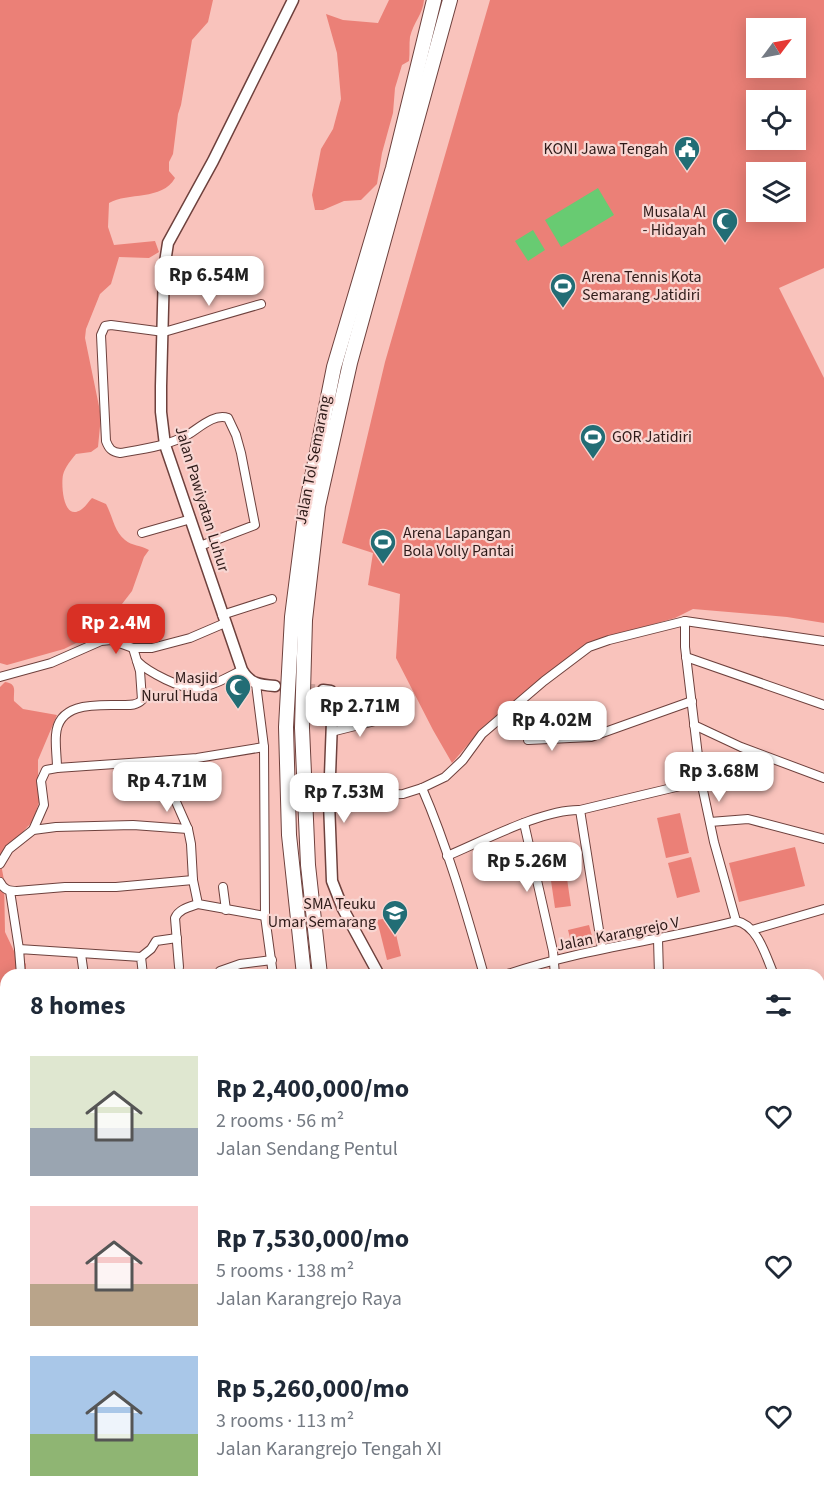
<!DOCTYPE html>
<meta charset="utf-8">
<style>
:root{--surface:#fff;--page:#f2f2f3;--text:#1f2937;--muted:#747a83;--accent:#d93025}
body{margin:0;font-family:"Source Sans 3",sans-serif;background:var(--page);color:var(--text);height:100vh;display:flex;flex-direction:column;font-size:22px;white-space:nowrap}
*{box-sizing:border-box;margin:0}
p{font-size:20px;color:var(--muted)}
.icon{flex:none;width:33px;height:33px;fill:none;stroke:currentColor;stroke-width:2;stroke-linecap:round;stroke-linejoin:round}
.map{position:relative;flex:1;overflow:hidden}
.panel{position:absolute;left:0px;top:969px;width:825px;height:536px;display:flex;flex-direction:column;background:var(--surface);border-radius:18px 18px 0 0;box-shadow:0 3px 15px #0003}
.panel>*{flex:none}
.needle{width:39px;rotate:58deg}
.buttons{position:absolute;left:746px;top:18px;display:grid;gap:12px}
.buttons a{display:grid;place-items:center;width:60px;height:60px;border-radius:0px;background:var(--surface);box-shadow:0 3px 15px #0003;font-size:30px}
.price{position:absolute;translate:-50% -51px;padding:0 14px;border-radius:12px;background:#fff;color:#222;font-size:20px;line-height:39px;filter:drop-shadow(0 2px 3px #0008)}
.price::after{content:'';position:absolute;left:50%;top:36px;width:18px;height:14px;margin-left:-9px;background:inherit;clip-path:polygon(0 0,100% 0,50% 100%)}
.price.active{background:var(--accent);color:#fff}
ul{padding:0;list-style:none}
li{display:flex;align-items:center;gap:18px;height:150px;padding:0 30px}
li span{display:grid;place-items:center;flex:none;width:168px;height:120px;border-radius:0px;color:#555}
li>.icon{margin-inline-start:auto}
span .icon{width:72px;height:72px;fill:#fffc;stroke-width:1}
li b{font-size:26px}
h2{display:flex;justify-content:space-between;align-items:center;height:72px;padding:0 30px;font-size:26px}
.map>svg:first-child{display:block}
</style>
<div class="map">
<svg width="824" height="1504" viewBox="0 0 824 1504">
<rect width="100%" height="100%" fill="#f9c3bc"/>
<g fill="#eb8077" fill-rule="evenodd">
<path d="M0,0H213L208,22L192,40L181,105L178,114L173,154L169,162V171L175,178C162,201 128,192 109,203L108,227L114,245L155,241L159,252L149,258L119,257L111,284L100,294L86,329L85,338L101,416L98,447L91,452L76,454C71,460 65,467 63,475C61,485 63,523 82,509C86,506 89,501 92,498L106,504C113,517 114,531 125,540C132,546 141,545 149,550L144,557L132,591L102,630L64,649L7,665L0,663Z"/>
<path d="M389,0H424C423,14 413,23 410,37C409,44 410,53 409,61L402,65L395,88L393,113L382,153L377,184L361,200L344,201L323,210H315L312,195L321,149L333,129L341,99L337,53L326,14L343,20L378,23Z"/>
<path d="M490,0H824V268L779,288L824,378V623L787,617L693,609L675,618L590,642L484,726L452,763L433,730L396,658L400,594L368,585L373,553L342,543L385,362ZM756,28H795V68H756ZM756,100H795V140H756ZM756,172H795V212H756Z"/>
<path d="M5,682C18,684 13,691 14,701L23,709L57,715L38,760V776L42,793L33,821L0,856V687Z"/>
<polygon points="680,813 689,853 666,858 657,818"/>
<polygon points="795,847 805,886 739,902 729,863"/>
<polygon points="691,857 700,892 677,898 668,863"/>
<polygon points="0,859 4,880 5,932 14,951 26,964 26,975 6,975 6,1155 0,1151"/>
<polygon points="566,872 571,906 555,908 550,874"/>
<polygon points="392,917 401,956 387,960 377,920"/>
<polygon points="589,925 592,936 571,942 568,930"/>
<polygon points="6,1189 5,1256 0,1263 0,1190"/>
</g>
<g fill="#68cb72">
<polygon points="598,188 614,215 561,247 545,220"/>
<polygon points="533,230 545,250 528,261 515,241"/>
</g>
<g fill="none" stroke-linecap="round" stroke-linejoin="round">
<polyline stroke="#d0a19b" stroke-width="10" stroke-dasharray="10 5" stroke-linecap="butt" points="275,686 323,690"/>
<g stroke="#6e413d" stroke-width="10">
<g id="street">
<polyline points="142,533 191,519"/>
<path d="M200,546L255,525L241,453L236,435L228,418C215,413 200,427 189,434C168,446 144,449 120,453C112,452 109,449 106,441L101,335L105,326L111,325L164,332L261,304"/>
<polyline points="222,615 272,599"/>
<path d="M685,621V647L701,781L714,842L736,921C758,925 766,957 774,975"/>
<polyline points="686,657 824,705"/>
<path d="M137,661C148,672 182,690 197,688C213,686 228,677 242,670"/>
<polyline points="0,677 51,663 101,641 111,640 133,648 152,648 190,638 225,623"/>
<polyline points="256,684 264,747 265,916 273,975"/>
<polyline points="694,725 741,747 824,778"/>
<polyline points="331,732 383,719"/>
<polyline points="528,740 591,737 692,701"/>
<polyline points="264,747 197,758 158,761 188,829 191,844 193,880 198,904 265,916"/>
<path d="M57,768C57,757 55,745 56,735C58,702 96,705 120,705C129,705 136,706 142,700L140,671L133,648"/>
<path d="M422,788C448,848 466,912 484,975"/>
<polyline points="329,802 366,795 403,794 422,788 445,777 463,760 482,734 544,681 589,647 609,640 685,621 824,641"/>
<polyline points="580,810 602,949"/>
<polyline points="710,822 748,819 824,839"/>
<polyline points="524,823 553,951 555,975"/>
<polyline points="33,830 44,805 41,781 46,770 57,768 158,761"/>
<path d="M447,856C483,841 543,809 580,810L701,781"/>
<polyline points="0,864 9,849 33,830 56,827 133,825 188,829"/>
<path d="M0,882C4,890 9,891 17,891L65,887H116L193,880"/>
<polyline points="223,887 226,910"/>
<polyline points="10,891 19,949"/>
<polyline points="752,930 824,909"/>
<polyline points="658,939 659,975"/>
<polyline points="81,954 84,975"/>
<polyline points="141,957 151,949 156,941 177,938"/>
<path d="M179,967L175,918C179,909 189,907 198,904"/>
<polyline points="220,971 240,964 272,960"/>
<polyline points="21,975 19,949 141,957 143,975"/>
<path d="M505,975C580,949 659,941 736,921"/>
<polyline points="0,1030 6,1028"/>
<polyline points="819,1100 824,1099"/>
<polyline points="819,1135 824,1159"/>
<polyline points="0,1360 6,1365"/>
<polyline points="0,1385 6,1387"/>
<polyline points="0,1401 6,1393"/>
<polyline points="819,1434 824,1433"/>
<polyline points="0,1456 6,1458"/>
<polyline points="96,1498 99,1504"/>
<polyline points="163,1498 165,1504"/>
<polyline points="209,1498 210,1504"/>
<polyline points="343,1498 344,1504"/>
<polyline points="649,1498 651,1504"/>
<polyline points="761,1498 763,1504"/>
<polyline points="267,1500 267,1504"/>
<polyline points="292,1504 293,1498"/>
<polyline points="670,1504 679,1498"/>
</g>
</g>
<g stroke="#6e413d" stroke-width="13">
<g id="secondary">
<path d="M275,686C260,685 250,684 242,670L165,445L161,412V386L164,269L168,243L213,161L293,0"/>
<polyline points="323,690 331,691 333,694 329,802 332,881 343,909 379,975"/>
<polyline points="579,1498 581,1504"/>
</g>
</g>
<g stroke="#6e413d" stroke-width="16">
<g id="highway">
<polyline points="304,975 289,835 286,727 292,617 306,507 334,367 393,168 434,0"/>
<polyline points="320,975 308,865 302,728 305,620 318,506 350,363 450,0"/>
<polyline points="464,1498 466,1504"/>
<polyline points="485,1498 488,1504"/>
<polyline points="498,1498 501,1504"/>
<polyline points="517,1498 520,1504"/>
</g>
</g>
<use href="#street" stroke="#fff" stroke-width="8"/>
<use href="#secondary" stroke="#fff" stroke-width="10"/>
<use href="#highway" stroke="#fff" stroke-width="14"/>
</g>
<defs>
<g id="civic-pin" transform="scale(1.35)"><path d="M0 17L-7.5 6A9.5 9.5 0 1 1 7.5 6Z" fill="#226d75" stroke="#f8d6d2"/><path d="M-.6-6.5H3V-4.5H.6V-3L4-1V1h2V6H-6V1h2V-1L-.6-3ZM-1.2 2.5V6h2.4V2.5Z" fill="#fff"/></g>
<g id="mosque-pin" transform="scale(1.35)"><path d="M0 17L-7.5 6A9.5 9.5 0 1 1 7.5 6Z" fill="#226d75" stroke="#f8d6d2"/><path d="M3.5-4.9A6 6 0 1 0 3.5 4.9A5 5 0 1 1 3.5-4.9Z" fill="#fff"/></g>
<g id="stadium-pin" transform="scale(1.35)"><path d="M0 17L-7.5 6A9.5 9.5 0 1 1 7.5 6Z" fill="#226d75" stroke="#f8d6d2"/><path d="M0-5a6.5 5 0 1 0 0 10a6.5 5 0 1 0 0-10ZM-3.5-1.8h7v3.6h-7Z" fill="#fff"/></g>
<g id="school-pin" transform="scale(1.35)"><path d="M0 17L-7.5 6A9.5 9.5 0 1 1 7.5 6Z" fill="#226d75" stroke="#f8d6d2"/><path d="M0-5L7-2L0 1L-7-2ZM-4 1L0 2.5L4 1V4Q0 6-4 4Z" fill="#fff"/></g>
</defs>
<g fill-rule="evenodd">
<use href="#civic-pin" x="687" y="149"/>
<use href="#mosque-pin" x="725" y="221"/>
<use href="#stadium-pin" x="563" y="286"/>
<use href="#stadium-pin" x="593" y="437"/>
<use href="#stadium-pin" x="383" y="542"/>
<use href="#mosque-pin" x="238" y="687"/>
<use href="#school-pin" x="395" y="913"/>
</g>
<g text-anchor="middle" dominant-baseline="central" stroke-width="4.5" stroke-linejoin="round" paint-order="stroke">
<g font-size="16" fill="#2e1b19" stroke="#f8d6d2" text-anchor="end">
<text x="668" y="149">KONI Jawa Tengah</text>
<text x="706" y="212">Musala Al<tspan x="706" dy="18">- Hidayah</tspan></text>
<text x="582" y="277" text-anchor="start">Arena Tennis Kota<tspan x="582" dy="18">Semarang Jatidiri</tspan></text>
<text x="612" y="437" text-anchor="start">GOR Jatidiri</text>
<text x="403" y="533" text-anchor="start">Arena Lapangan<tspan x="403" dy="18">Bola Volly Pantai</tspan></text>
<text x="218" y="678">Masjid<tspan x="218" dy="18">Nurul Huda</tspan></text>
<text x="376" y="904">SMA Teuku<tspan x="376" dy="18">Umar Semarang</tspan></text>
</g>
<g font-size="16" fill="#2e1b19" stroke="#f8d6d2">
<text transform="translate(313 460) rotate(-79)">Jalan Tol Semarang</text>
<text transform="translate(202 499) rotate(73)">Jalan Pawiyatan Luhur</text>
<text transform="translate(618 934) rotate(-11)">Jalan Karangrejo V</text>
</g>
</g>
</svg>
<div class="buttons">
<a><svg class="needle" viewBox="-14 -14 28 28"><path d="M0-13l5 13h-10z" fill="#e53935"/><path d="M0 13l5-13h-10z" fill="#747a83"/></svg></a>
<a><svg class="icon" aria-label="locate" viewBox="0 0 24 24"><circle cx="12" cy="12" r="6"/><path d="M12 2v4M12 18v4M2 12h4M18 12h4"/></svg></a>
<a><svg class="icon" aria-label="layers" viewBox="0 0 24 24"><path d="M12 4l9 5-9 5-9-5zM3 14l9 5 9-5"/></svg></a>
</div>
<b class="price" style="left:209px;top:307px">Rp 6.54M</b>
<b class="price active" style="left:116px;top:655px">Rp 2.4M</b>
<b class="price" style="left:360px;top:738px">Rp 2.71M</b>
<b class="price" style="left:552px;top:752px">Rp 4.02M</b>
<b class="price" style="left:719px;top:803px">Rp 3.68M</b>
<b class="price" style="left:167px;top:813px">Rp 4.71M</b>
<b class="price" style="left:344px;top:824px">Rp 7.53M</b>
<b class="price" style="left:527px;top:893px">Rp 5.26M</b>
<section class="panel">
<h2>8 homes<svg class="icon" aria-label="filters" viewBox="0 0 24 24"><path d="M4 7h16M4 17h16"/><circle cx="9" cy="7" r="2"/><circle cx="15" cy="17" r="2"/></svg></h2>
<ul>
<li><span style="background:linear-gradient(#dfe7d0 60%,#9aa5b1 0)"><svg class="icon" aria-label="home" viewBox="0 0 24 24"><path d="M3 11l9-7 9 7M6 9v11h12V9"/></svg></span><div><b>Rp 2,400,000/mo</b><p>2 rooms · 56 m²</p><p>Jalan Sendang Pentul</p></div><svg class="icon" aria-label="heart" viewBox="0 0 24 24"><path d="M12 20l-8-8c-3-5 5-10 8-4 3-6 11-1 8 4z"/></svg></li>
<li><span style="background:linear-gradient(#f6c9c9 65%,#b9a48a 0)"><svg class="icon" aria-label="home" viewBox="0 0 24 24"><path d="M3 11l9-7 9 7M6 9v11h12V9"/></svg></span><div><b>Rp 7,530,000/mo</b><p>5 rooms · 138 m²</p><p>Jalan Karangrejo Raya</p></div><svg class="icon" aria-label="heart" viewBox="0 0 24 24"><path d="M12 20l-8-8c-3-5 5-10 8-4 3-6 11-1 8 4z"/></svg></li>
<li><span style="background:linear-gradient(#a9c7e8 65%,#8fb573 0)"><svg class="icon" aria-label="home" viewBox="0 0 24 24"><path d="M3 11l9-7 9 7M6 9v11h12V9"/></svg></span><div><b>Rp 5,260,000/mo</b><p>3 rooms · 113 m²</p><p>Jalan Karangrejo Tengah XI</p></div><svg class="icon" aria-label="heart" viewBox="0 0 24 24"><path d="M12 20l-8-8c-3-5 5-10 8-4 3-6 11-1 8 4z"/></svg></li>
</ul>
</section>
</div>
